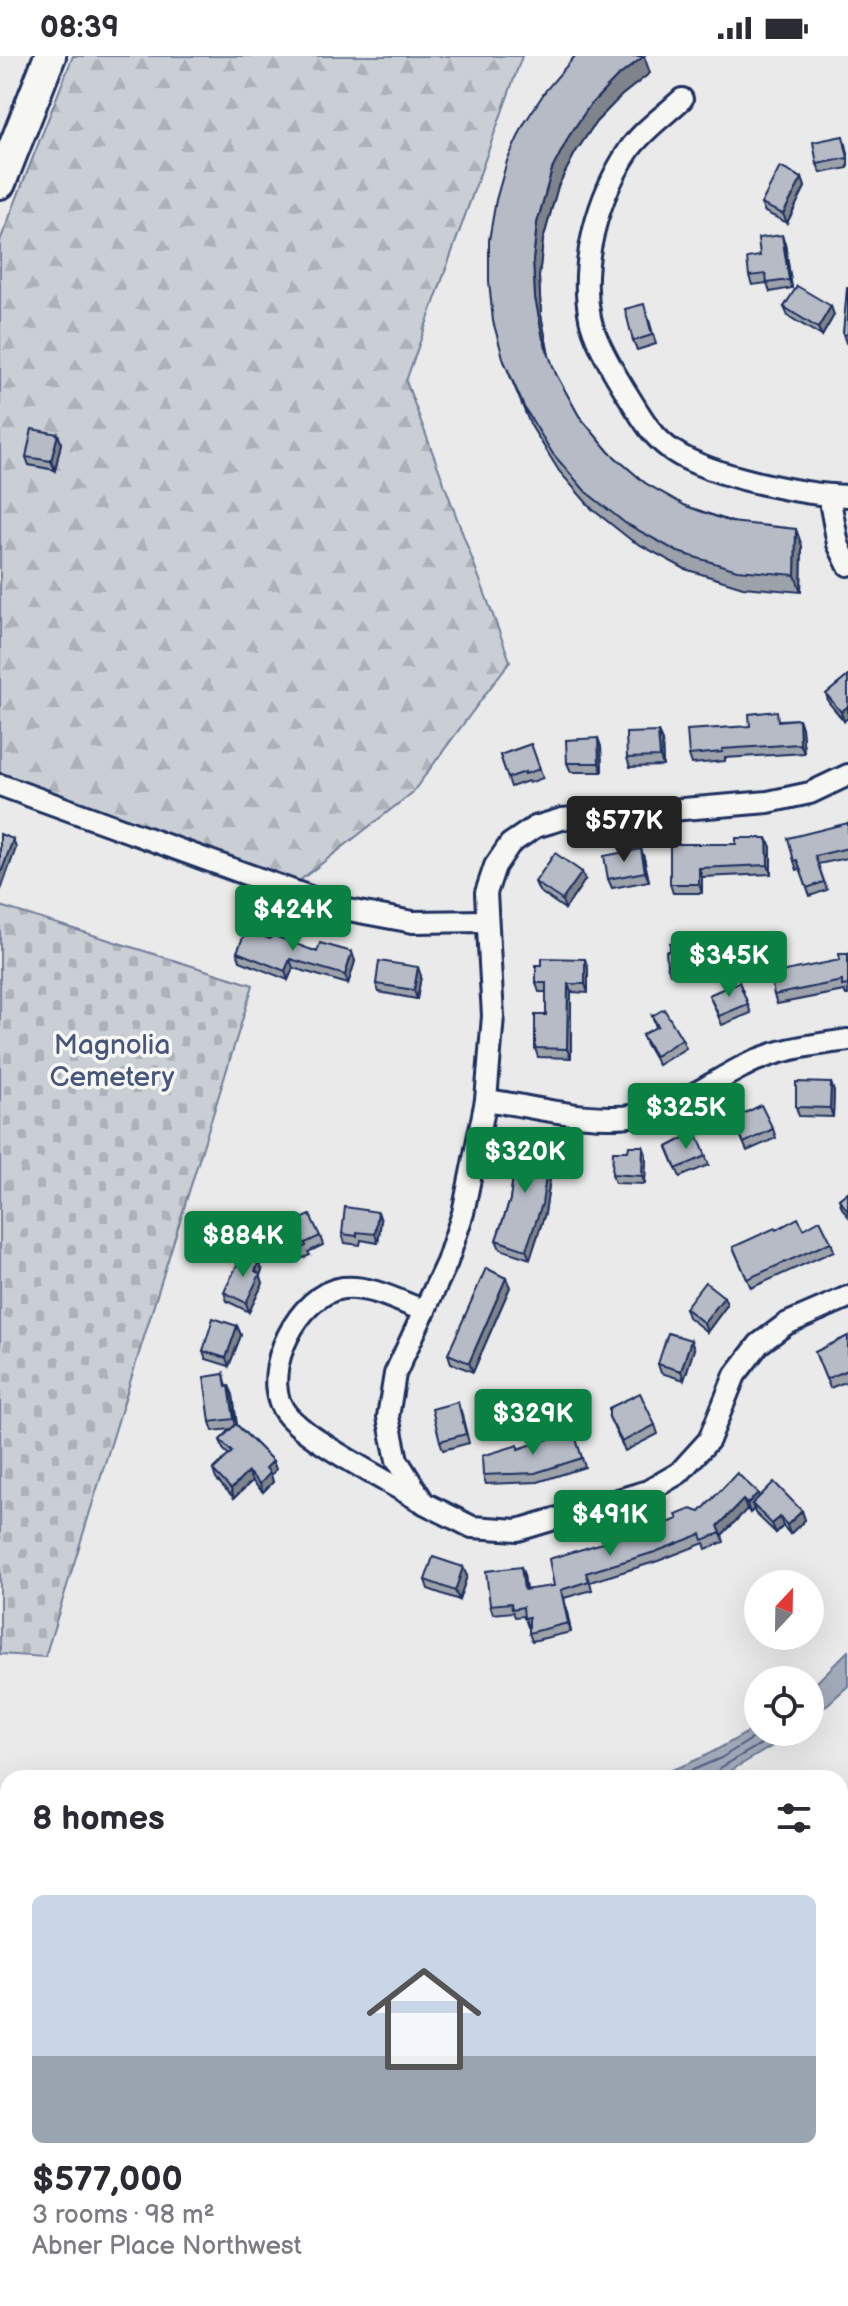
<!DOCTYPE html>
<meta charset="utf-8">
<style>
:root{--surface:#fff;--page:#f2f2f3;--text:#2b2b33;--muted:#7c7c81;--accent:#0b8043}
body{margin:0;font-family:"Balsamiq Sans",sans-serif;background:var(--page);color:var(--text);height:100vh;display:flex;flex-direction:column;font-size:30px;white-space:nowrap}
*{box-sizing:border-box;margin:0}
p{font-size:26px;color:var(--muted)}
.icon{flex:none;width:44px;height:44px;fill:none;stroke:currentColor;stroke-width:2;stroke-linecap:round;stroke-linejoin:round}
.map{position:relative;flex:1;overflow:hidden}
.drawer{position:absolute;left:0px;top:1714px;width:848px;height:536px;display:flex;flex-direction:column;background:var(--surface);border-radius:24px 24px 0 0;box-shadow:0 8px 32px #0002}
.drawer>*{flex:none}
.needle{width:52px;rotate:22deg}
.buttons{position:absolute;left:744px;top:1514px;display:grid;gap:16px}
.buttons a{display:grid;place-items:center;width:80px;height:80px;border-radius:50%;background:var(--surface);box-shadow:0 8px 32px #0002;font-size:40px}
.price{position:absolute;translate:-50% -68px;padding:0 18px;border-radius:8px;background:var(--accent);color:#fff;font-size:26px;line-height:52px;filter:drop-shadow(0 2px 4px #0008)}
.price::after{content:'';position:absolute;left:50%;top:48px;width:24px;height:18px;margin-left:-12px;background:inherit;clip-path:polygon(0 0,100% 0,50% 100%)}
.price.on{background:#222;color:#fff}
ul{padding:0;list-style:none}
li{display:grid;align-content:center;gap:16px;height:424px;padding:0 32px}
li span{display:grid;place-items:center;height:248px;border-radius:12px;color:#555}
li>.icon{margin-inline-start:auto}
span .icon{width:144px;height:144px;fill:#fffc;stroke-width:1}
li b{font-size:34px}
h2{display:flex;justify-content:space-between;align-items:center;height:96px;padding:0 32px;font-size:34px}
.status{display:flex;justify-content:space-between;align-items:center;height:56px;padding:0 40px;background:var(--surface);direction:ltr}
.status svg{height:22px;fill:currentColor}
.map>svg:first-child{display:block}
</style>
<div class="status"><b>08:39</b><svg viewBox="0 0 49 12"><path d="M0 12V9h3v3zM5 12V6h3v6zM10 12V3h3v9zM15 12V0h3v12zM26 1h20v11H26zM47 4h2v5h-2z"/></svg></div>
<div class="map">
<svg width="848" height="2250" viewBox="0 0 848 2250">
<defs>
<pattern id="forest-firs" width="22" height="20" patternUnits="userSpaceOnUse" patternTransform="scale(2)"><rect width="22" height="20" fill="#caced5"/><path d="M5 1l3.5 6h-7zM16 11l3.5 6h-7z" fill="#adb1b9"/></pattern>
<pattern id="cemetery-stones" width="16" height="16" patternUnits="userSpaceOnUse" patternTransform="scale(2)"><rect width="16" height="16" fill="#caced5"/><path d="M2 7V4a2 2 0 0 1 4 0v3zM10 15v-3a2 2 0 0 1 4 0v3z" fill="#adb1b9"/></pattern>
</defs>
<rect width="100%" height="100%" fill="#e9eae9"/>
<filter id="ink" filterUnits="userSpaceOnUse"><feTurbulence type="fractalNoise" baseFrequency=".0125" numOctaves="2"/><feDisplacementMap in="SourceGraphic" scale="16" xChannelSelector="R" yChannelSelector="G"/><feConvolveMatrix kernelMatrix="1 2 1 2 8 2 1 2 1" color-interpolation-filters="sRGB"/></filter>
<g filter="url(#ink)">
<polygon fill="url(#forest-firs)" stroke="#727e9a" stroke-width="2" points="73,0 522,0 406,325 510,605 412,737 276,843 0,739 0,185"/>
<g fill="url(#cemetery-stones)" stroke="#727e9a" stroke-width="2">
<polygon points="0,850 253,929 45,1601 0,1598"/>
<polygon points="0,2018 8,2021 8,2242 405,2242 415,2250 0,2250"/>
</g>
<g fill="#a2aaba" stroke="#6c7995" stroke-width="2">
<polygon points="848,1595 848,1630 810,1664 810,1633"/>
<path d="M758,1670V1676H796L718,1722H640C683,1715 721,1692 758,1670Z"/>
</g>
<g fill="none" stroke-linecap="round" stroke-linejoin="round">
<g stroke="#516083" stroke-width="2">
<polyline points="674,1722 721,1702 763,1676"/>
<polyline points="716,1722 720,1712 781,1676"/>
</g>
<g stroke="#1b2f5e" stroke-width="26">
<g id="street">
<path d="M682,43C665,59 642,75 629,94C598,140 579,207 590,262C594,283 613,315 624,333C638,355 650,380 673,395C710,420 803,439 848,440"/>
<polyline points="829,440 838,488 848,509"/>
<polyline points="848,719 810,737 768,746 562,763 535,771 510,788 495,810 486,837 493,960 486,1044 463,1157 447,1206 395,1318 388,1361 397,1404 424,1447 472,1471 518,1474 648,1435 679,1417 709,1384 735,1319 759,1288 786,1268 848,1241"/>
<polyline points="0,729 343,853 413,866 487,865"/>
<path d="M486,1044C532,1050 591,1067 637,1059C677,1053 707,1029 742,1011C775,993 812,989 848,984"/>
<path d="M419,1444C388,1425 299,1381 283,1353C260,1315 299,1237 343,1232C370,1229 400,1246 425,1255"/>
</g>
</g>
<g stroke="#1b2f5e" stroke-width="36">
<polyline id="secondary" points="0,127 50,0"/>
</g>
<use href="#street" stroke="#f6f6f2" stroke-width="20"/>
<use href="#secondary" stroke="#f6f6f2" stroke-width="30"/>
</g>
<g fill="#9da1aa" stroke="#1b2f5e" stroke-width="2">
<polygon points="650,17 622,39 596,66 575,97 558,130 543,184 539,221 541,259 549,300 556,319 579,360 609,396 645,427 686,450 802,490 801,536 743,531 685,513 631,484 592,453 559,415 530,368 504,305 507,105"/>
<polygon points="846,88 848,97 848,112 821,117 817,108"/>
<polygon points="802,122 805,131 787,167 765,156 761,148"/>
<polygon points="785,188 792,232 770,236 767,227 752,229 749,220 760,200"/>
<polygon points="848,232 848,288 846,287 843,278"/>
<polygon points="784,251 834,259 822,280 788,260"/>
<polygon points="647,257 656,288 637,294 633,285"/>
<polygon points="58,378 61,387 55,414 29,409 26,401"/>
<polygon points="848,620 844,665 829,647 826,638"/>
<polygon points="799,663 802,672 804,697 725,702 725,705 692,708 689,699 750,670 780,664"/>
<polygon points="658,676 662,685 663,710 630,711 627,702"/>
<polygon points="598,682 601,691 602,716 571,716 567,707"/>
<polygon points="531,688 543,722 529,727 528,725 511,731 500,699"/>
<polygon points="848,767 848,802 818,808 827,834 810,840 800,813 797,814 794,805"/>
<polygon points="670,788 771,791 771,818 702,821 702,837 673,837 670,828"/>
<polygon points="641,793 644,802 649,825 612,832 608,823"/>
<polygon points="585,824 565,853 539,835 535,826"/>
<polygon points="270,883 355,905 348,928 293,912 288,924 240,905 237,896"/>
<polygon points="706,884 709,893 710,915 670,918 667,909 670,895"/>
<polygon points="848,898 848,939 846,939 844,935 777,948 774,939 840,904"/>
<polygon points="588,912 588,937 571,936 571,1002 538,1001 535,992 546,959 546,936 539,936 536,927"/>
<polygon points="421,920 417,943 379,936 376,928"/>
<polygon points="739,926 751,957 722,969 709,939"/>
<polygon points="652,960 682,983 686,992 658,1009 646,988 642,979 656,971"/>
<polygon points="831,1027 834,1036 833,1061 799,1060 796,1051"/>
<polygon points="733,1063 773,1073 776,1082 747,1095"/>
<polygon points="696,1076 709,1109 680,1121 667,1091"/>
<polygon points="551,1086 554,1095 545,1157 530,1203 500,1193 496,1184 510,1144 513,1120 510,1112"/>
<polygon points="643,1090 646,1099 645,1128 615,1127 612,1118 628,1095"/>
<polygon points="848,1136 848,1160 842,1152 839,1143"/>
<polygon points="378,1156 381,1165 378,1187 361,1184 360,1189 345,1187 342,1178"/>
<polygon points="280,1173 320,1180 323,1189 308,1196 310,1199 296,1205 283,1182"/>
<polygon points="804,1173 831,1186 834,1195 751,1232 733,1191 776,1174"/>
<polygon points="262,1214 260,1219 263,1227 249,1256 227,1245 224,1236"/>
<polygon points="510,1231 473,1316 451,1307 448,1298"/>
<polygon points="724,1241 727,1249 707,1276 688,1261 685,1252"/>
<polygon points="237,1270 241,1279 229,1310 206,1303 203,1295"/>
<polygon points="848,1280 848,1325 830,1332 815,1296"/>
<polygon points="694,1293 684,1324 661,1317 658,1308"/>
<polygon points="224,1318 227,1331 229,1330 233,1339 237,1369 273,1405 276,1414 271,1419 273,1426 263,1436 252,1425 234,1442 216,1423 213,1414 229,1399 223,1393 220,1384 231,1373 213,1375 210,1366"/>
<polygon points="461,1355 469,1387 443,1394 440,1385"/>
<polygon points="609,1361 655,1369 658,1378 625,1395"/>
<polygon points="574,1377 585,1411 538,1426 486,1428 483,1419 519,1393"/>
<polygon points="759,1440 802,1455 805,1464 790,1478 783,1470 776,1477 755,1457 754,1453 750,1457 747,1453 722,1479 724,1486 706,1493 704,1487 658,1505 590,1526 592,1534 564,1542 571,1576 532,1585 529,1577 529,1571 528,1571 524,1560 515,1561 513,1556 493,1558 490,1549 521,1511 524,1519 526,1534 554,1530 639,1478 700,1456"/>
<polygon points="467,1520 459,1544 428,1533 425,1524"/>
</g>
<g fill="#7f838b" stroke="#1b2f5e" stroke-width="2">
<polygon points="644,0 650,17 622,39 596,66 575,97 558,130 543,184 539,221 541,259 549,300 543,283 535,242 533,204 537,167 552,113 569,80 590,49 616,22"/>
<polygon points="802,122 805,131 787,167 783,158"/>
<polygon points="782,179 785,188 792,232 789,224"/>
<polygon points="831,250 834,259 822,280 818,272"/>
<polygon points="58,378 61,387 55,414 51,405"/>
<polygon points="796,473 802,490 801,536 795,519"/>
<polygon points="848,650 848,662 844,665 841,656"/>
<polygon points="799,663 802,672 804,697 800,688"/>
<polygon points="658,676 662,685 663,710 660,701"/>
<polygon points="598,682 601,691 602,716 599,707"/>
<polygon points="767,782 771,791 771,818 768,809"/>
<polygon points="13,783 16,792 1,834 0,820"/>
<polygon points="641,793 644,802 649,825 645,816"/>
<polygon points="699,812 702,821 702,837 699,828"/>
<polygon points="582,816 585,824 565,853 562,844"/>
<polygon points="706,884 709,893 710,915 707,906"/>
<polygon points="352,896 355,905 348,928 345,919"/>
<polygon points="290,903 293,912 288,924 285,915"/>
<polygon points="585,903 588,912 588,937 585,928"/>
<polygon points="418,911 421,920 417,943 414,934"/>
<polygon points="568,928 571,936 571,1002 567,993"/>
<polygon points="831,1027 834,1036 833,1061 830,1052"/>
<polygon points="551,1086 554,1095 545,1157 530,1203 526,1194"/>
<polygon points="643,1090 646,1099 645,1128 642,1120"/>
<polygon points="378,1156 381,1165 378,1187 375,1178"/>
<polygon points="259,1205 262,1214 260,1219 263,1227 249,1256 246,1247"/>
<polygon points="506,1222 510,1231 473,1316 469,1307"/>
<polygon points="724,1241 727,1249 707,1276 704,1267"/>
<polygon points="237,1270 241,1279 229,1310 226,1302"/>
<polygon points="691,1284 694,1293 684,1324 681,1315"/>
<polygon points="229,1330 233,1339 237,1372 234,1363"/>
<polygon points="273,1405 276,1414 271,1419 273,1426 263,1436 260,1428 266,1412"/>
<polygon points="248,1416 252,1425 234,1442 231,1433"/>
<polygon points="758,1437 761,1446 752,1448 754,1453 750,1457 747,1448"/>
<polygon points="743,1444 747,1453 722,1479 718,1470"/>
<polygon points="802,1455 805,1464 790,1478 787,1469"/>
<polygon points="780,1461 783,1470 776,1477 772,1468"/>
<polygon points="463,1511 467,1520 459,1544 455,1535"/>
<polygon points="521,1511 524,1519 527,1543 524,1534"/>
<polygon points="561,1534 564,1542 571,1576 568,1567"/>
</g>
<g fill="#b6bbc6" stroke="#1b2f5e" stroke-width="2">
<polygon points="575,0 644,0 616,22 590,49 569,80 552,113 537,167 533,204 535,242 543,283 556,318 579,360 609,396 645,427 686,450 731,466 796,473 795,519 737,514 678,496 625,467 586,436 553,398 524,351 504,305 493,265 489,225 489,184 496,144 507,105 524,68 546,34"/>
<polygon points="843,80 848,102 817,108 813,86"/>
<polygon points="780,111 802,122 783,158 761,148"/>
<polygon points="782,179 789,224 767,227 766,218 749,220 747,202 760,200 758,182"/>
<polygon points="797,230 831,250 818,272 784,251"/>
<polygon points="847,232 848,232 848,279 843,278"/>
<polygon points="644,248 652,279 633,285 625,253"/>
<polygon points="32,373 58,378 51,405 26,401"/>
<polygon points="848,620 848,650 841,656 826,638"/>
<polygon points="777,655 778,665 799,663 800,688 722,693 722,696 689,699 687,674 750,670 749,658"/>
<polygon points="658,676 660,701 627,702 626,677"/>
<polygon points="598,682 599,707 567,707 566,684"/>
<polygon points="531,688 540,713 525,718 525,716 508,722 500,699"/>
<polygon points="848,767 848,792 815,800 824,826 807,832 797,804 794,805 788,782"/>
<polygon points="0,778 13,783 0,820"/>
<polygon points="736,782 767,782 768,809 699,812 699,828 670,828 670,788 736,788"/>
<polygon points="641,793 645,816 608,823 604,800"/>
<polygon points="555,797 582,816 562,844 535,826"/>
<polygon points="246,874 270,883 272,879 317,896 320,887 352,896 345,919 290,903 285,915 237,896"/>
<polygon points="706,884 707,906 667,909 666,895 670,895 670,887"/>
<polygon points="839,898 848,898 848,929 842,930 842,925 774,939 770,918 840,904"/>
<polygon points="542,902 585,903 585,928 568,928 567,993 535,992 535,959 546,959 546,927 536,927 536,909 542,909"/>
<polygon points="379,905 418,911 414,934 376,928"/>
<polygon points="739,926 748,948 719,960 709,939"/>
<polygon points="664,953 682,983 655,1000 642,979 658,970 652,960"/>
<polygon points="796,1026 831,1027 830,1052 796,1051"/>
<polygon points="761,1049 773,1073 744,1087 733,1063"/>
<polygon points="696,1076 706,1100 676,1113 667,1091"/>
<polygon points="533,1083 551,1086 542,1148 526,1194 496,1184 510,1144 514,1113 510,1112 513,1097 531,1100"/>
<polygon points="629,1090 643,1090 642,1120 612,1118 613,1095 628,1095"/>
<polygon points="848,1136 848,1155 839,1143"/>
<polygon points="345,1151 378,1156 375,1178 357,1176 357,1180 342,1178"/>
<polygon points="310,1159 320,1180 305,1187 306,1190 293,1196 280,1173"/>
<polygon points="798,1162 804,1173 820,1164 831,1186 747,1223 733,1191 775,1172 776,1174"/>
<polygon points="243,1197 259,1205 255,1215 260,1218 246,1247 224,1236"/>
<polygon points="486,1212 506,1222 469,1307 448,1298"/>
<polygon points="705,1226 724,1241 704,1267 685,1252"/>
<polygon points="213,1262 237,1270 226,1302 203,1295"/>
<polygon points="668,1277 691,1284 681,1315 658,1308"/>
<polygon points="848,1280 848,1314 826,1323 815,1296"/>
<polygon points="224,1318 226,1331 229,1330 234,1363 210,1366 204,1321"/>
<polygon points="640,1337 655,1369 622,1386 609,1361 609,1352"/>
<polygon points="458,1346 466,1378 440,1385 432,1353"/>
<polygon points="236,1368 273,1405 266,1412 270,1417 260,1428 248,1416 231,1433 213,1414 232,1396 220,1384"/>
<polygon points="574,1377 582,1402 535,1417 483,1419 482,1400 518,1389 518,1393 558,1380 557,1378"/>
<polygon points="737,1417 758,1437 747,1448 743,1444 718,1470 721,1477 703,1484 701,1478 655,1496 586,1517 589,1525 561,1534 568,1567 529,1577 529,1561 524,1562 523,1551 512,1553 511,1547 490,1549 486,1515 521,1511 524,1534 554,1530 549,1503 639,1476 639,1478 678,1463 676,1459 691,1453 700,1456"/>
<polygon points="774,1426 802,1455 787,1469 780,1461 772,1468 752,1448"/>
<polygon points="433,1501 463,1511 455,1535 425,1524"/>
</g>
</g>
<g text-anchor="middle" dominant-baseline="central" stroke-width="7" stroke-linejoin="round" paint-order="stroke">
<g font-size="28" fill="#47577c" stroke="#f6f6f2">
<text x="112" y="989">Magnolia<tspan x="112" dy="32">Cemetery</tspan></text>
</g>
</g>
</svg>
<div class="buttons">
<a><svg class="needle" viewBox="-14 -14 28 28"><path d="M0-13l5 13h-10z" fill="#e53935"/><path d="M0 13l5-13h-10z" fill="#7c7c81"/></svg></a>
<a><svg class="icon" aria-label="locate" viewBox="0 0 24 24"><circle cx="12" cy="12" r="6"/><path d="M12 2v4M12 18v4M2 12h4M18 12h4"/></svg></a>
</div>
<b class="price on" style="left:624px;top:808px">$577K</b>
<b class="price" style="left:293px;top:897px">$424K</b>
<b class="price" style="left:729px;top:943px">$345K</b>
<b class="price" style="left:686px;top:1095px">$325K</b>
<b class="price" style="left:525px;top:1139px">$320K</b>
<b class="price" style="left:243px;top:1223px">$884K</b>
<b class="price" style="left:533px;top:1401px">$329K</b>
<b class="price" style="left:610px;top:1502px">$491K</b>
<section class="drawer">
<h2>8 homes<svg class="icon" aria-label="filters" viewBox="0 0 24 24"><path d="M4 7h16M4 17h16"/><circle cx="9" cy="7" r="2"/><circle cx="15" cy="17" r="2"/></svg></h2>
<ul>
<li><span style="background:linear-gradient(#c9d6e8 65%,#9aa5b1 0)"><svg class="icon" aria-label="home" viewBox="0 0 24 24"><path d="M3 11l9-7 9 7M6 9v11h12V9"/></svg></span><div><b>$577,000</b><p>3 rooms · 98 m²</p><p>Abner Place Northwest</p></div></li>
</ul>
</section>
</div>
